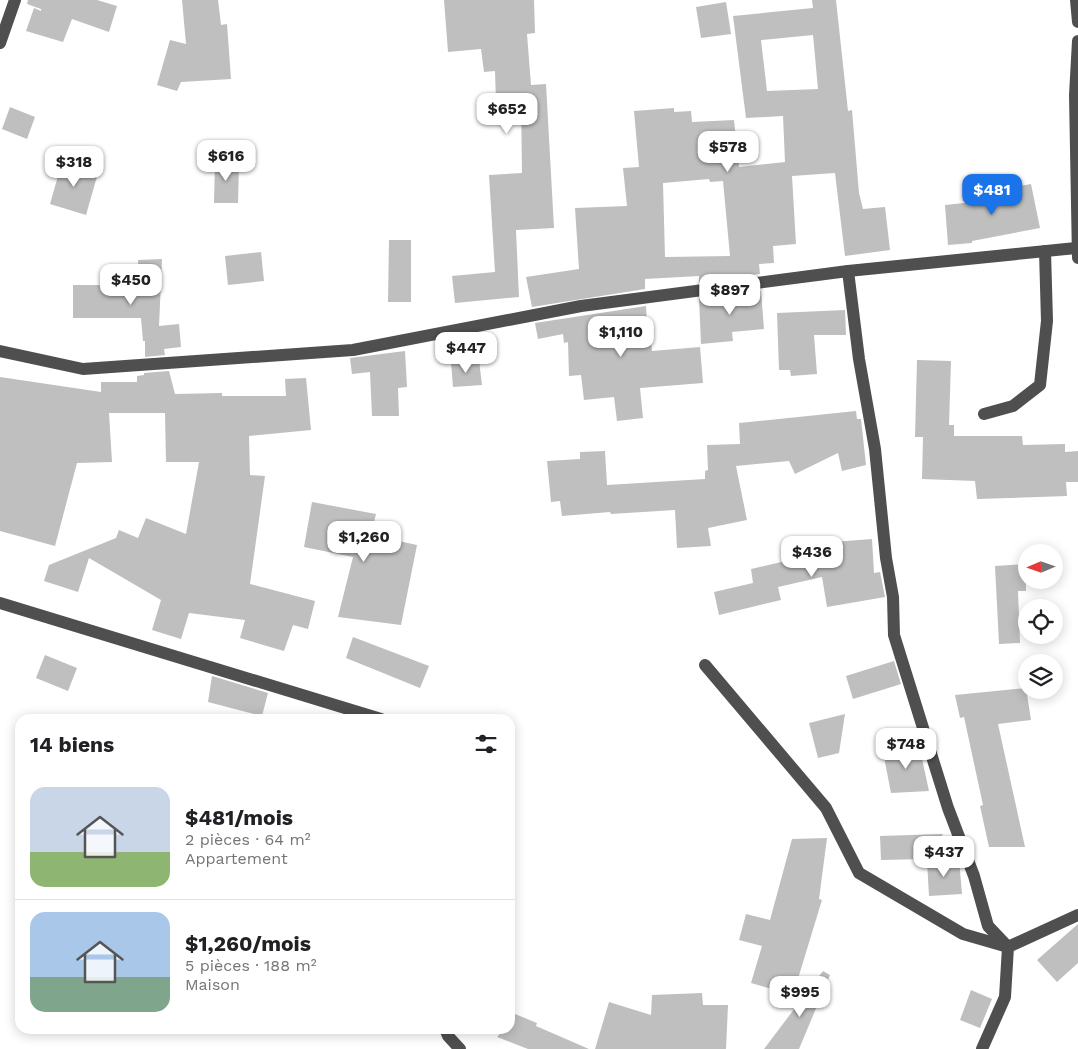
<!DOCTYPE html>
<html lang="fr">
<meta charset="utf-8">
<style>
:root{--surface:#fff;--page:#f6f6f6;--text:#202124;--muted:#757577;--line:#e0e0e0;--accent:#1a73e8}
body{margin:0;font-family:"Work Sans",sans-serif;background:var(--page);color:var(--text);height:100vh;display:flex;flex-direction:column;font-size:19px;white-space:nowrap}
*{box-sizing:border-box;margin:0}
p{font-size:16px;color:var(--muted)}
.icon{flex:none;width:28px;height:28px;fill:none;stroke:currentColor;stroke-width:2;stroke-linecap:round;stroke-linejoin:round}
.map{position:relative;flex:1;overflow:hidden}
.details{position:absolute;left:15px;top:714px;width:500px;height:320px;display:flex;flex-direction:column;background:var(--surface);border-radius:15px;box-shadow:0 2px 12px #0003}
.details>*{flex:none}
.needle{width:32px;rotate:268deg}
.tools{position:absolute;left:1018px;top:544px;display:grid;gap:10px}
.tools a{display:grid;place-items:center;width:45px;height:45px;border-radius:50%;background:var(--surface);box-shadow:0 2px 12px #0003;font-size:25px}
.price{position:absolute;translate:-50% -42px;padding:0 11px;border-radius:10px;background:#fff;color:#222;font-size:16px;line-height:32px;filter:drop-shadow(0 1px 2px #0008)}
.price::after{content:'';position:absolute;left:50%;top:30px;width:15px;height:11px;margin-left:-8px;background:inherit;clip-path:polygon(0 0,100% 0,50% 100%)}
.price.on{background:var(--accent);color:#fff}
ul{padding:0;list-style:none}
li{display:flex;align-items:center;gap:15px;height:125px;padding:0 15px}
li+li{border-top:1px solid var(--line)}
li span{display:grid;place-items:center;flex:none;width:140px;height:100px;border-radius:15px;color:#555}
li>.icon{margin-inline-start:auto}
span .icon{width:60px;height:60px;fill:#fffc;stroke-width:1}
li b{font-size:21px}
h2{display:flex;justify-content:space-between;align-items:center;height:60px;padding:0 15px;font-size:21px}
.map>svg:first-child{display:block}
</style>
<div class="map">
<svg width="1078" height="1049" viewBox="0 0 1078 1049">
<rect width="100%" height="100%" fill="#fff"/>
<g fill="#bfbfbf" fill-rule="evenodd">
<polygon points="28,0 97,0 117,6 109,32 72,19 63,42 26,31 34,8 41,11 41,9 27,4"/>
<polygon points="182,0 218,0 221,25 227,24 231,79 181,82 177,91 157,85 170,40 186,44"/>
<polygon points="444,0 534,0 535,33 527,34 531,85 546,84 554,228 516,230 519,297 455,303 452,276 495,272 489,175 522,173 521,101 496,102 495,71 484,72 481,49 448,52"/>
<path d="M812,0H836L848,111L852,110L859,193L863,209L885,207L890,250L845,256L835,173L792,176L796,244L773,246L774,263L759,264L760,274L699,282V276L645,279V289L532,307L526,277L579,269L575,208L627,206L623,168L639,167L634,111L674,108V112L691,111L692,122L734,120L739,167L785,162L783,116L746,118L733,16L813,8ZM813,35L818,89L767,91L761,40ZM709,179L710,182L723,181L730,256L665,257L663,183Z"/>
<polygon points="726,2 731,34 701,38 696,7"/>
<polygon points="10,107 35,117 27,139 2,129"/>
<polygon points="215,161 239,162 238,203 214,203"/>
<polygon points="62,162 98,173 86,215 50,204"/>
<polygon points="1031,184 1040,228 972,241 972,243 948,245 945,205 974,202 974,198 1000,196 999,190"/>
<polygon points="389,240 411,240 411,302 388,302"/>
<polygon points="261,252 264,281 228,285 225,256"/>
<polygon points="162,259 159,326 179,324 181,347 164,349 165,355 145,357 145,341 143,341 141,318 73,318 73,285 139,285 138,260"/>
<polygon points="761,291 764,329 732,332 733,341 701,344 699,299"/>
<polygon points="646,306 648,342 651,342 652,351 700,347 703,383 640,388 643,418 617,421 614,397 584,400 581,375 569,376 568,342 564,343 563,334 538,339 535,323"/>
<polygon points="845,310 846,335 814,335 817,374 791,376 790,370 779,370 777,313"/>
<polygon points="405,351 407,387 398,388 399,416 372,416 370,372 352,374 350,358"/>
<polygon points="479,360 482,385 453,387 451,362"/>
<polygon points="917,360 951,361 949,425 954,425 954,436 1022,436 1023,445 1065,444 1065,452 1078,451 1078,482 1066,482 1067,496 977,499 975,481 922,479 923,437 915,437"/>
<polygon points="169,371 175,394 222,393 222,396 286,396 285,379 306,378 311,430 249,436 250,475 265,476 250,584 315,601 308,629 293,625 284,651 240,638 245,620 189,613 181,639 152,630 161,600 89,558 78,592 44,581 49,565 116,538 119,530 138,538 146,518 186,534 199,462 166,462 165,413 109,413 112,462 77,463 55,546 0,531 0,377 101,392 101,382 137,382 137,376 144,375 144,373"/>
<polygon points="856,411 857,419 861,419 866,465 842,471 838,453 795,474 789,461 736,466 747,520 708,528 711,546 677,548 675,510 611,514 610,512 562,516 560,501 551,502 547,461 580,459 580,452 605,451 607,485 705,479 705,471 708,470 707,445 740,444 739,423"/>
<polygon points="312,502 376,514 371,535 417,545 401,625 338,617 353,557 304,547"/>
<polygon points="872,539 874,573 880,572 885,597 827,607 822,577 778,587 781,600 719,615 714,592 753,583 751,569 833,550 833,542"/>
<polygon points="1026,564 1026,591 1018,591 1020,643 999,644 995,566"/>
<polygon points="353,637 429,666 420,688 346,658"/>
<polygon points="45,655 77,668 68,691 36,678"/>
<polygon points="894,661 901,684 853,699 846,676"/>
<polygon points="212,676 268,693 262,716 208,702"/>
<polygon points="1026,688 1031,720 998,724 1025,847 989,847 980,806 983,805 964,717 960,718 955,695"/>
<polygon points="845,714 839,753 818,758 809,723"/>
<polygon points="919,745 929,791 891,793 883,752"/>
<polygon points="943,834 924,859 881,860 880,836"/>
<polygon points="827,838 819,899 822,900 793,995 751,983 762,946 739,940 746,914 770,920 792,839"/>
<polygon points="959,859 962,894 929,896 927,861"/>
<polygon points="1078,924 1078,963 1057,982 1037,960"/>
<polygon points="823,971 830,975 799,1049 764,1049"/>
<polygon points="971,990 992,999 980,1028 960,1020"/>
<polygon points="702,993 703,1005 728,1005 726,1049 595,1049 609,1002 651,1015 652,995"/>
<polygon points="515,1014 537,1023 536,1026 589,1049 528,1049 497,1037 504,1029 510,1029 510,1020"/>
</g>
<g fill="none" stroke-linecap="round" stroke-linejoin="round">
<g stroke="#4f4f4f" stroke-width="12">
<polyline points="1076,0 1078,22"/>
<polyline points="1078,41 1075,95 1078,258"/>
<polyline points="0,43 15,0"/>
<polyline points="848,271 859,359 875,449 886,558 893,597 894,635 948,808 974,876 988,926 1008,947"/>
<polyline points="0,351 83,369 353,350 581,306 848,271 1076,248"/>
<polyline points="984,414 1013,406 1040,385 1047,321 1045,251"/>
<polyline points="0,603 381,719"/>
<polyline points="705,665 826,808 859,873 963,934 1008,947"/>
<polyline points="445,1029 448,1036 460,1049"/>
<polyline points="982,1049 1005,997 1008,947 1078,915"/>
</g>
</g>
</svg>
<div class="tools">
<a><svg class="needle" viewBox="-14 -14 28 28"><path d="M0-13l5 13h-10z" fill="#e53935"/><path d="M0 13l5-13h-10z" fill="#757577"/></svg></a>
<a><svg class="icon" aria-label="locate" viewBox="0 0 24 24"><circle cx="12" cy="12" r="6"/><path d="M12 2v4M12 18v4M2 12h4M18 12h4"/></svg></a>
<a><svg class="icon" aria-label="layers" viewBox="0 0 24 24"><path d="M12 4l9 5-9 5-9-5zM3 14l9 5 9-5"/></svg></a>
</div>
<b class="price" style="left:507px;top:135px">$652</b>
<b class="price" style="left:728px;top:173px">$578</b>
<b class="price" style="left:226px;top:182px">$616</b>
<b class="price" style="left:74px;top:188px">$318</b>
<b class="price on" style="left:992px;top:216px">$481</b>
<b class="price" style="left:131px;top:306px">$450</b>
<b class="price" style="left:730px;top:316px">$897</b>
<b class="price" style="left:621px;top:358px">$1,110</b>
<b class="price" style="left:466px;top:374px">$447</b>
<b class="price" style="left:364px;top:563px">$1,260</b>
<b class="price" style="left:812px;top:578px">$436</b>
<b class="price" style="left:906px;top:770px">$748</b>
<b class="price" style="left:944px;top:878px">$437</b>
<b class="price" style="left:800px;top:1018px">$995</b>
<section class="details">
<h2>14 biens<svg class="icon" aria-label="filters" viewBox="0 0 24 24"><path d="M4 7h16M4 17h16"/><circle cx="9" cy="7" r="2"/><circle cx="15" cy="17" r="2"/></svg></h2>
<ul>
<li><span style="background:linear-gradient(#c9d6e8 65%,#8fb573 0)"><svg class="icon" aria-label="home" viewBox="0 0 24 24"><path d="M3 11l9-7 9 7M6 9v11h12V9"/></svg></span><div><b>$481/mois</b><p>2 pièces · 64 m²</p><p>Appartement</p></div></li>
<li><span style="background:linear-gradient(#a9c7e8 65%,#7fa58c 0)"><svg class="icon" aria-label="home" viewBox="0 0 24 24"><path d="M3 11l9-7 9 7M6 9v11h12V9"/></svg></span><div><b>$1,260/mois</b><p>5 pièces · 188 m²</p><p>Maison</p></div></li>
</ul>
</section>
</div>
